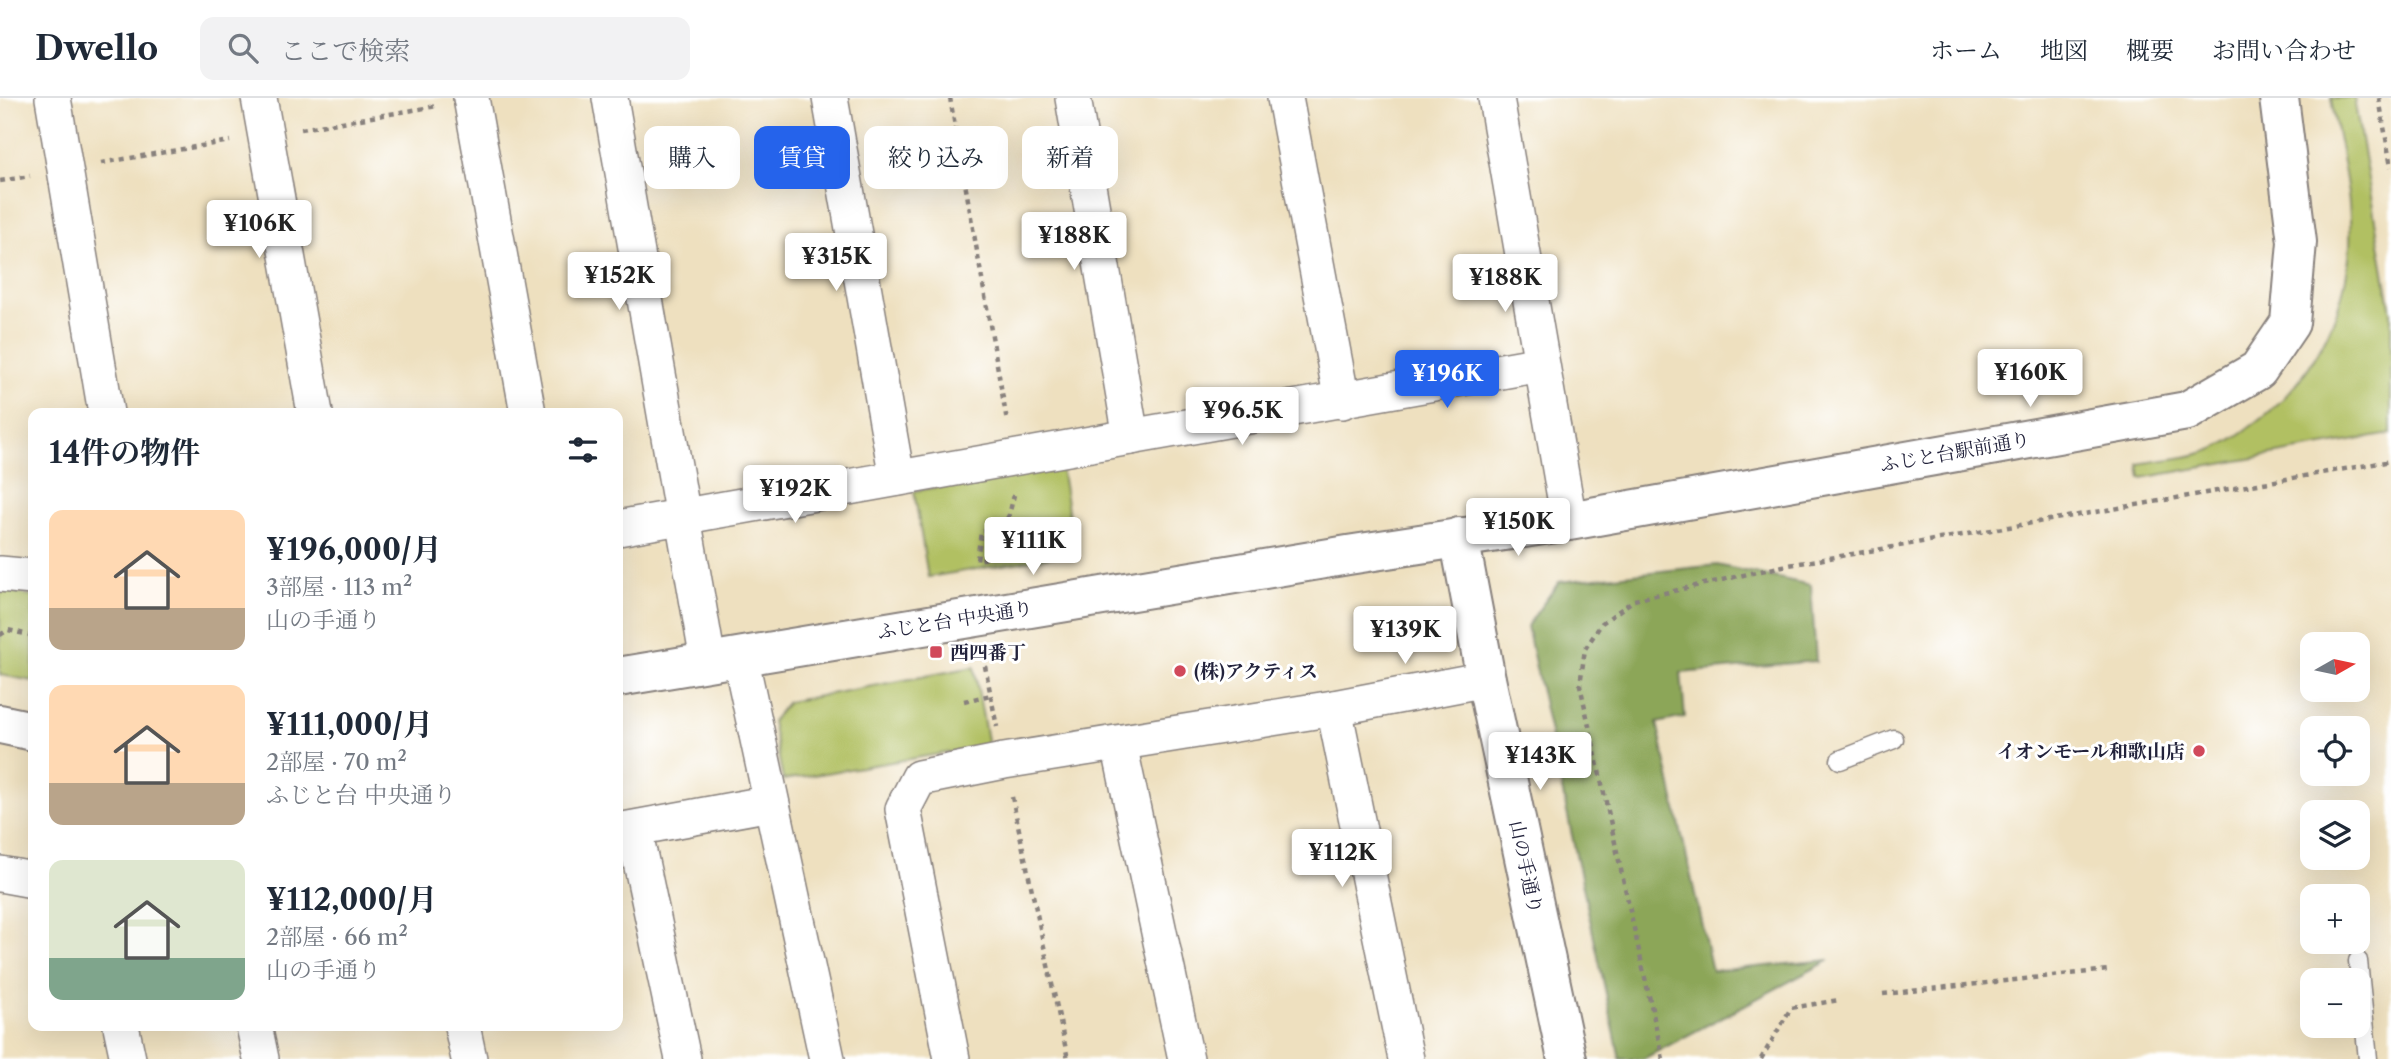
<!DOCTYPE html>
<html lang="ja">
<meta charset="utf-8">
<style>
:root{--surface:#fff;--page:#f2f2f3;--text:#1f2937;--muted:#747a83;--line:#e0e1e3;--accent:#2563eb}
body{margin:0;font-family:"Libre Caslon Text","Noto Serif JP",serif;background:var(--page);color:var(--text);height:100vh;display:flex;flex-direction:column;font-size:26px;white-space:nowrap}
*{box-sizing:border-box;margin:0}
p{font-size:23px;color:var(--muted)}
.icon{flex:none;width:38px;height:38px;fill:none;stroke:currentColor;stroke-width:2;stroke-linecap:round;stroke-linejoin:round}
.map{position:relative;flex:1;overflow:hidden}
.side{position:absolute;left:28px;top:310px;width:595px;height:623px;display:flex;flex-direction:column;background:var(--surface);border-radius:14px;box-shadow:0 7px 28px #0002}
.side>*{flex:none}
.banner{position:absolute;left:644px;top:28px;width:665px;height:63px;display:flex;gap:14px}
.needle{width:46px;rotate:81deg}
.buttons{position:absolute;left:2300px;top:534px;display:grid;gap:14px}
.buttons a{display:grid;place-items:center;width:70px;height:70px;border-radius:14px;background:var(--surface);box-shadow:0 7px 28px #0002;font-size:35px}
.price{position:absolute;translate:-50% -60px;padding:0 16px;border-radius:7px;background:#fff;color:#222;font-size:23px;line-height:46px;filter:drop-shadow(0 2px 4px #0008)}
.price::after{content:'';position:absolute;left:50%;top:42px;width:21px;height:16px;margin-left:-10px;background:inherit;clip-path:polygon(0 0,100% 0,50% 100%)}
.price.on{background:var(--accent);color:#fff}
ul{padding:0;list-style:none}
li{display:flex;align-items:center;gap:21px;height:175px;padding:0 21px}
li span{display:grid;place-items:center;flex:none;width:196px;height:140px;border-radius:14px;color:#555}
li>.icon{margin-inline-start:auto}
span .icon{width:84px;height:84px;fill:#fffc;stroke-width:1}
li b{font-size:30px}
h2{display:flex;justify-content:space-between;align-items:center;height:84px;padding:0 21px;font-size:30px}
.pill{padding:0 24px;border-radius:14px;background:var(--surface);box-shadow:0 7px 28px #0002;font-size:24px;line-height:63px}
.pill.on{background:var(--accent);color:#fff}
header{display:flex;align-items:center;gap:42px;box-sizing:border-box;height:98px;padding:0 35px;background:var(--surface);border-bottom:2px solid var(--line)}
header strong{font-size:33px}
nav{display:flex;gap:38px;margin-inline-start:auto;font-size:24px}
.search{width:490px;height:63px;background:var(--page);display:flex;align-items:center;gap:18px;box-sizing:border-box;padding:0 24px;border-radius:14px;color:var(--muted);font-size:26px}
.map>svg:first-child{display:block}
</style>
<header>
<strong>Dwello</strong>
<div class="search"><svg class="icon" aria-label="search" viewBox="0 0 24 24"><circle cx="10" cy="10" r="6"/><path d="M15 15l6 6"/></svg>ここで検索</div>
<nav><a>ホーム</a><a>地図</a><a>概要</a><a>お問い合わせ</a></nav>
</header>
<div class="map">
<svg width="2391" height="961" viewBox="0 0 2391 961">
<rect width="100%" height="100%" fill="#fff"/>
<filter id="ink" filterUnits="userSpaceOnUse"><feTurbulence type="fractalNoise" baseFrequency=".0143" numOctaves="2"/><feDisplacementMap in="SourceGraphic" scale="14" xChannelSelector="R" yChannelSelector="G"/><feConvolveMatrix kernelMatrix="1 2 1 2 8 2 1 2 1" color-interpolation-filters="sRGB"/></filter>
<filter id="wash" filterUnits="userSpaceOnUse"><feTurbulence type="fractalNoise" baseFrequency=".00686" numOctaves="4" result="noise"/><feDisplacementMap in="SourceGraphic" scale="28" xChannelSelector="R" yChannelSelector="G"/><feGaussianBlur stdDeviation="1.57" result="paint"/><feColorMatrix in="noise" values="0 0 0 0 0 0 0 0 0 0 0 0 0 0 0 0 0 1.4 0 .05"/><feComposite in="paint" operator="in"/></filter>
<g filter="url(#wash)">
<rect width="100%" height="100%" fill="#eee0bf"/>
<g fill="#b1c062" stroke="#6a714e" stroke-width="2">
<path d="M2331,0H2354L2391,214V336L2141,380L2139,366C2160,362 2182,361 2202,355C2221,350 2238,338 2254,326C2318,279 2354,201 2350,122C2349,84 2337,38 2331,0Z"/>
<polygon points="1061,369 1075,455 928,479 914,393"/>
<polygon points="0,490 33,499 33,583 0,577"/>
<polygon points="974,569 988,648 783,682 772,623 788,604"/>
</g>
<polygon fill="#8ca658" stroke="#57644a" stroke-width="2" points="1717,467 1811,487 1816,563 1681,575 1685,619 1657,625 1712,873 1830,862 1643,961 1620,961 1527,528 1559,484"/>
</g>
<g filter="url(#ink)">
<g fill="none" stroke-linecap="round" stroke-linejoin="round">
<g stroke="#88817d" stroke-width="21">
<g id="lane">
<polyline points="1840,662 1894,641"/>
<polyline points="2358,863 2368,961"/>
</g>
</g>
<g stroke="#88817d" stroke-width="38">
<g id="street">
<polyline points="53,0 106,315"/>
<polyline points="259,0 315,315"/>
<polyline points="471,0 528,315"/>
<polyline points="610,0 708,563"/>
<polyline points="830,0 897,380"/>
<polyline points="1073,0 1131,339"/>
<polyline points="1285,0 1342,303"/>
<polyline points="1496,0 1569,423"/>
<polyline points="618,430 1541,266"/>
<polyline points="0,476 33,479"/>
<polyline points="740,558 827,961"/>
<polyline points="1334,610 1406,961"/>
<polyline points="1119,646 1186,961"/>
<polyline points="634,731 683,961"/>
<polyline points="618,733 771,705"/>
<polyline points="0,776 33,782"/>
<polyline points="121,928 128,961"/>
<polyline points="254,928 261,961"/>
<polyline points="462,928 469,961"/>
<polyline points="952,961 903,711 919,680 1004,663 1334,610 1486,581"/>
</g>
</g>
<g stroke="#88817d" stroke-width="42">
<g id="secondary">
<polyline points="1459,439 1486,581 1567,961"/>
<polyline points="618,579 1348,457 1569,423 2187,313 2258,272 2290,225 2297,144 2279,0"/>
<polyline points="0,626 33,633"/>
</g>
</g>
<g stroke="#88817d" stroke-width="4.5" stroke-dasharray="5 5" stroke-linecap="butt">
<polyline points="950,0 1007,323"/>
<polyline points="2379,0 2391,69"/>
<polyline points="301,31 437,8"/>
<polyline points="101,65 230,43"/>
<polyline points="0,83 30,78"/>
<polyline points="1002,430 1004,441 1000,454 989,460 977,462 981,434 1002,430 1009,417 1014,397"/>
<polyline points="0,537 8,532 33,538"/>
<polyline points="983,558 997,629"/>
<polyline points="964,603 991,597"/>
<polyline points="1012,699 1068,961"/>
<polyline points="1883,896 2108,872"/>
<polyline points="1663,961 1580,587 1585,551 1602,525 1634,502 1783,468 2391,363"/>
<polyline points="1761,961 1791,910 1839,902"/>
</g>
<use href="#lane" stroke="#fff" stroke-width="18"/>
<use href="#street" stroke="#fff" stroke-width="35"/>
<use href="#secondary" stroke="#fff" stroke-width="38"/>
</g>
</g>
<g fill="#d1495b" stroke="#fff" stroke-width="2.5">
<rect x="929" y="547" width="14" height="14" rx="3.5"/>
<circle cx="1180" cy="573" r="7"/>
<circle cx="2199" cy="653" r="7"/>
</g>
<g text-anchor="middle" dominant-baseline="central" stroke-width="6" stroke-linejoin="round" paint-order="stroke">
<g font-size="19" fill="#22223b" stroke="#fff">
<text transform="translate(1955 354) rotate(-10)">ふじと台駅前通り</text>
<text transform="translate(955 522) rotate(-9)">ふじと台 中央通り</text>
<text transform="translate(1526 769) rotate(78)">山の手通り</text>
</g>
<g font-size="19" font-weight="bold" fill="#22223b" stroke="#fff" text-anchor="start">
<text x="950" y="554">西四番丁</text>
<text x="1194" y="573">(株)アクティス</text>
<text x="2185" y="653" text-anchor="end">イオンモール和歌山店</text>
</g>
</g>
</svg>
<div class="buttons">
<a><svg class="needle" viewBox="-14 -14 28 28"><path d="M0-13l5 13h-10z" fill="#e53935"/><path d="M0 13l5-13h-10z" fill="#747a83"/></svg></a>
<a><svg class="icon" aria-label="locate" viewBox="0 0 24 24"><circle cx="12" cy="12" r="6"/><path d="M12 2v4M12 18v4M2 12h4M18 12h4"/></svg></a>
<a><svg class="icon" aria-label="layers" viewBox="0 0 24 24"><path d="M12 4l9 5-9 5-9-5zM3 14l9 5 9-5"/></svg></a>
<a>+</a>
<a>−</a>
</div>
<b class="price" style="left:259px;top:162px">¥106K</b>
<b class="price" style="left:1074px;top:174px">¥188K</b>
<b class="price" style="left:836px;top:195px">¥315K</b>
<b class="price" style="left:619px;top:214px">¥152K</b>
<b class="price" style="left:1505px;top:216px">¥188K</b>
<b class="price" style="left:2030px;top:311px">¥160K</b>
<b class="price on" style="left:1447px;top:312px">¥196K</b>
<b class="price" style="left:1242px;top:349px">¥96.5K</b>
<b class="price" style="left:795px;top:427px">¥192K</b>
<b class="price" style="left:1518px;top:460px">¥150K</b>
<b class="price" style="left:1033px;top:479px">¥111K</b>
<b class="price" style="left:1405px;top:568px">¥139K</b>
<b class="price" style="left:1540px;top:694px">¥143K</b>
<b class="price" style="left:1342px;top:791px">¥112K</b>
<div class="banner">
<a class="pill">購入</a>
<a class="pill on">賃貸</a>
<a class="pill">絞り込み</a>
<a class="pill">新着</a>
</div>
<section class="side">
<h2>14件の物件<svg class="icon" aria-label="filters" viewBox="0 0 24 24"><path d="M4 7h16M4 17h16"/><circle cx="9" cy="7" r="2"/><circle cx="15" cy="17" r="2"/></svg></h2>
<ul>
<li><span style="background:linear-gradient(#ffd9b3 70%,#b9a48a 0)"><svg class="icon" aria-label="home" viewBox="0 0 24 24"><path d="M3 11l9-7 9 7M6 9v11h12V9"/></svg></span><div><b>¥196,000/月</b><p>3部屋 · 113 m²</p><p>山の手通り</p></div></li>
<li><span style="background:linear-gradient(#ffd9b3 70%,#b9a48a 0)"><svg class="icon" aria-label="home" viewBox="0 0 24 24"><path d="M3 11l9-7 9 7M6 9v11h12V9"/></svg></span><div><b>¥111,000/月</b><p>2部屋 · 70 m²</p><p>ふじと台 中央通り</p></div></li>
<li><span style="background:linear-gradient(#dfe7d0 70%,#7fa58c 0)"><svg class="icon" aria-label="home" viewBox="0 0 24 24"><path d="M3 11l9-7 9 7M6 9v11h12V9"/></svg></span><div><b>¥112,000/月</b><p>2部屋 · 66 m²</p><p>山の手通り</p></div></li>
</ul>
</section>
</div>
